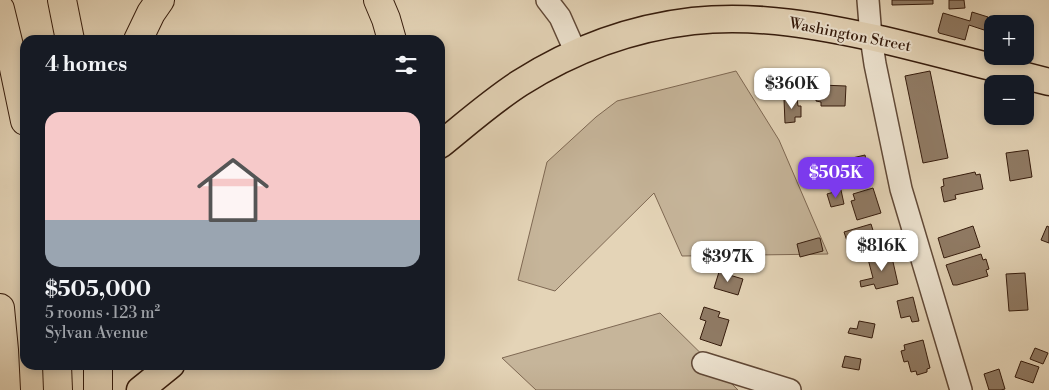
<!DOCTYPE html>
<meta charset="utf-8">
<style>
:root{--surface:#171b24;--page:#242831;--text:#f1f3f6;--muted:#9ea1a6;--accent:#7c3aed}
body{margin:0;font-family:"Libre Bodoni",serif;background:var(--page);color:var(--text);height:100vh;display:flex;flex-direction:column;font-size:19px;white-space:nowrap}
*{box-sizing:border-box;margin:0}
p{font-size:16px;color:var(--muted)}
.icon{flex:none;width:28px;height:28px;fill:none;stroke:currentColor;stroke-width:2;stroke-linecap:round;stroke-linejoin:round}
.map{position:relative;flex:1;overflow:hidden}
.drawer{position:absolute;left:20px;top:35px;width:425px;height:335px;display:flex;flex-direction:column;background:var(--surface);border-radius:15px;box-shadow:0 2px 8px #0003}
.drawer>*{flex:none}
.fabs{position:absolute;left:984px;top:15px;display:grid;gap:10px}
.fabs a{display:grid;place-items:center;width:50px;height:50px;border-radius:10px;background:var(--surface);box-shadow:0 2px 8px #0003;font-size:25px}
.price{position:absolute;translate:-50% -42px;padding:0 11px;border-radius:10px;background:#fff;color:#222;font-size:16px;line-height:32px;filter:drop-shadow(0 1px 2px #0008)}
.price::after{content:'';position:absolute;left:50%;top:30px;width:15px;height:11px;margin-left:-8px;background:inherit;clip-path:polygon(0 0,100% 0,50% 100%)}
.price.on{background:var(--accent);color:#fff}
ul{padding:0;list-style:none}
li{display:grid;align-content:center;gap:10px;height:265px;padding:0 25px}
li span{display:grid;place-items:center;height:155px;border-radius:15px;color:#555}
li>.icon{margin-inline-start:auto}
span .icon{width:90px;height:90px;fill:#fffc;stroke-width:1}
li b{font-size:21px}
h2{display:flex;justify-content:space-between;align-items:center;height:60px;padding:0 25px;font-size:21px}
.map>svg:first-child{display:block}
</style>
<div class="map">
<svg width="1049" height="390" viewBox="0 0 1049 390">
<rect width="100%" height="100%" fill="#e4d4b7"/>
<filter id="stains"><feTurbulence type="fractalNoise" baseFrequency=".004" numOctaves="4"/><feColorMatrix values="0 0 0 0 .2 0 0 0 0 .09 0 0 0 0 .02 0 0 0 .5 -.17"/></filter>
<radialGradient id="worn" r=".72"><stop offset=".6" stop-color="#630" stop-opacity="0"/><stop offset="1" stop-color="#630" stop-opacity=".3"/></radialGradient>
<g fill="#c6b59a" stroke="#7e6853">
<polygon points="736,71 779,140 828,254 682,256 654,193 555,291 518,280 547,162 596,117 617,101"/>
<polygon points="660,313 738,390 536,390 502,358"/>
</g>
<g fill="#907b65" stroke="#351b0c">
<polygon points="892,0 933,0 933,4 892,5"/>
<polygon points="949,0 964,0 965,8 949,9"/>
<polygon points="972,12 988,17 984,30 969,25 965,40 939,33 938,31 943,13 970,21"/>
<polygon points="930,71 948,158 923,163 905,76"/>
<polygon points="821,85 846,86 845,106 821,106 821,102 816,101 817,88 821,89"/>
<polygon points="797,98 798,106 801,106 801,117 795,117 795,122 785,123 784,99"/>
<polygon points="1028,150 1032,177 1010,181 1006,153"/>
<polygon points="865,155 869,173 836,181 831,163"/>
<polygon points="975,172 976,175 980,174 983,189 955,195 956,199 944,202 941,187 944,186 943,179"/>
<polygon points="873,188 881,213 857,220 851,201 855,200 853,194"/>
<polygon points="841,190 844,204 831,207 827,194"/>
<polygon points="871,224 876,240 859,245 858,241 848,244 844,232"/>
<polygon points="973,226 980,247 944,258 938,238"/>
<polygon points="1047,226 1049,227 1049,243 1041,240"/>
<polygon points="818,238 820,238 823,251 800,257 797,244"/>
<polygon points="891,253 898,284 876,289 874,284 861,287 860,281 873,278 868,259"/>
<polygon points="981,254 983,260 986,259 989,269 986,270 988,276 957,285 953,285 946,265"/>
<polygon points="719,272 743,279 738,295 714,288"/>
<polygon points="1025,273 1028,310 1009,311 1006,274"/>
<polygon points="913,297 919,321 912,322 910,316 901,318 897,301"/>
<polygon points="704,307 720,312 718,317 729,320 721,346 700,339 706,321 700,319"/>
<polygon points="859,321 875,324 872,338 848,333 850,328 857,329"/>
<polygon points="923,340 930,368 927,369 927,372 917,375 916,371 911,372 908,361 904,362 901,351 905,350 904,345"/>
<polygon points="1035,348 1048,353 1043,364 1030,359"/>
<polygon points="845,356 861,359 859,370 842,367"/>
<polygon points="1021,361 1039,367 1033,383 1015,377"/>
<polygon points="999,369 1005,389 1001,390 989,390 984,374"/>
</g>
<g fill="none" stroke-linecap="round" stroke-linejoin="round">
<g stroke="#614937" stroke-width="24">
<g id="minor">
<polyline points="547,0 560,17 576,53"/>
<polyline points="868,0 871,37 875,64 901,189 961,390"/>
<polyline points="703,363 790,390"/>
</g>
</g>
<g stroke="#351b0c" stroke-width="29">
<g id="major">
<path d="M440,145C466,124 492,101 520,83C572,50 632,28 693,21C758,14 821,26 884,40C939,53 994,68 1049,82"/>
<polyline points="140,390 171,365"/>
</g>
</g>
<g stroke="#351b0c" stroke-width="30">
<g id="highway">
<polyline points="62,0 70,40"/>
<polyline points="378,0 386,19 392,40"/>
<polyline points="0,9 11,54 25,121"/>
<polyline points="138,40 151,13 160,0"/>
<polyline points="0,308 4,350 6,390"/>
<polyline points="57,365 58,390"/>
<polyline points="98,365 98,390"/>
</g>
</g>
<use href="#minor" stroke="#ede3d0" stroke-width="21"/>
<use href="#major" stroke="#e4d4b7" stroke-width="26"/>
<use href="#highway" stroke="#e4d4b7" stroke-width="28"/>
</g>
<g text-anchor="middle" dominant-baseline="central" stroke-width="4" stroke-linejoin="round" paint-order="stroke">
<g font-size="15" fill="#351b0c" stroke="#ede3d0">
<text transform="translate(850 35) rotate(11)">Washington Street</text>
</g>
</g>
<rect width="100%" height="100%" filter="url(#stains)"/>
<rect width="100%" height="100%" fill="url(#worn)"/>
</svg>
<div class="fabs">
<a>+</a>
<a>−</a>
</div>
<b class="price" style="left:792px;top:110px">$360K</b>
<b class="price on" style="left:836px;top:199px">$505K</b>
<b class="price" style="left:882px;top:272px">$816K</b>
<b class="price" style="left:728px;top:283px">$397K</b>
<section class="drawer">
<h2>4 homes<svg class="icon" aria-label="filters" viewBox="0 0 24 24"><path d="M4 7h16M4 17h16"/><circle cx="9" cy="7" r="2"/><circle cx="15" cy="17" r="2"/></svg></h2>
<ul>
<li><span style="background:linear-gradient(#f6c9c9 70%,#9aa5b1 0)"><svg class="icon" aria-label="home" viewBox="0 0 24 24"><path d="M3 11l9-7 9 7M6 9v11h12V9"/></svg></span><div><b>$505,000</b><p>5 rooms · 123 m²</p><p>Sylvan Avenue</p></div></li>
</ul>
</section>
</div>
